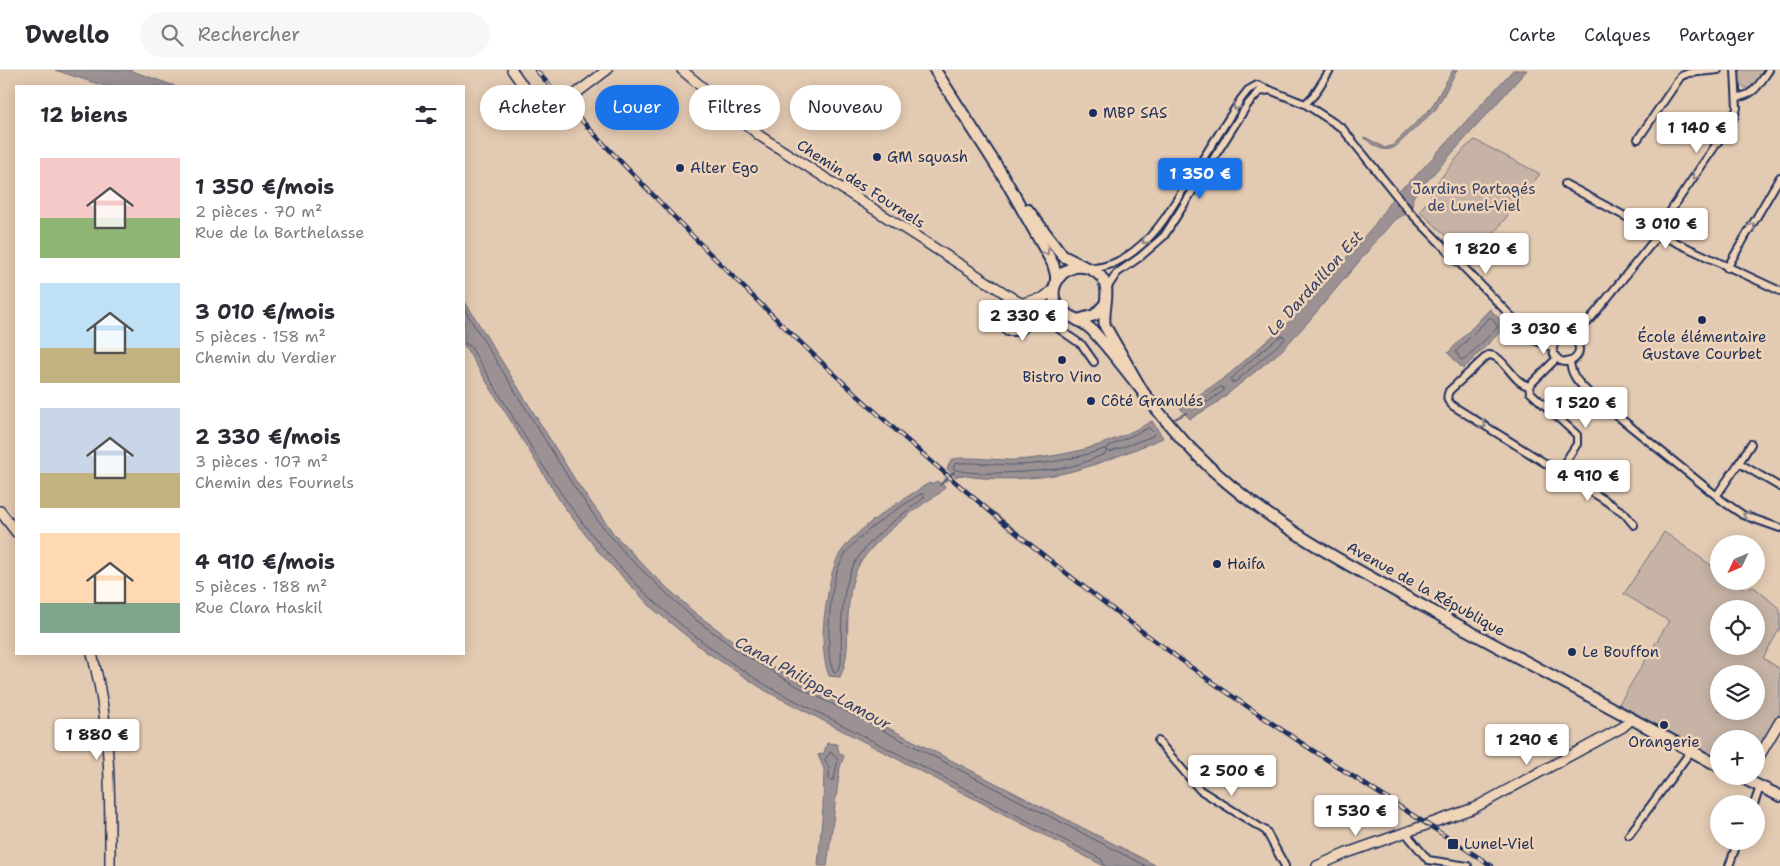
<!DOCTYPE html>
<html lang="fr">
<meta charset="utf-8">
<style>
:root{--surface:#fff;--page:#f7f7f7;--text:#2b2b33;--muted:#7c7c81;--line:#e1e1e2;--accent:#1a73e8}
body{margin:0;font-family:"Shantell Sans",sans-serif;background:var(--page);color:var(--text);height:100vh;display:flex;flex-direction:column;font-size:19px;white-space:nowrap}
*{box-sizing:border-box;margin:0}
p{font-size:16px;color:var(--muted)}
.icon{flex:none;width:28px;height:28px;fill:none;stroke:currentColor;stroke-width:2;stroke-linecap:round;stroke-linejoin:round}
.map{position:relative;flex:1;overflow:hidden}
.drawer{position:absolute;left:15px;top:15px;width:450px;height:570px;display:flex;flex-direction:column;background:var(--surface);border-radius:0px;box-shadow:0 2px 12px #0003}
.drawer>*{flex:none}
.hud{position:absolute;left:480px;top:15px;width:475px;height:45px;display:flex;gap:10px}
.needle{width:32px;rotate:226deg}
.controls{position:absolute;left:1710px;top:465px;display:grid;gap:10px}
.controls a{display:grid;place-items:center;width:55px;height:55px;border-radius:50%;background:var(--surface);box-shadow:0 2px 12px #0003;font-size:25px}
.price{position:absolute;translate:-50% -42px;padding:0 11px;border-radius:5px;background:#fff;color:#222;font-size:16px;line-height:32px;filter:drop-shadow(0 1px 2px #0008)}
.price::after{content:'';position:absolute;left:50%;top:30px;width:15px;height:11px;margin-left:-8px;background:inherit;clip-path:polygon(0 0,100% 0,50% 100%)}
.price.selected{background:var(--accent);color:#fff}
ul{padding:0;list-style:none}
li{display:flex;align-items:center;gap:15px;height:125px;padding:0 25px}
li span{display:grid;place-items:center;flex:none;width:140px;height:100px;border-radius:0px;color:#555}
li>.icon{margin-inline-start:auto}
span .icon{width:60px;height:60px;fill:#fffc;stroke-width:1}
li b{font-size:21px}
h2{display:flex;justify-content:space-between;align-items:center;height:60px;padding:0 25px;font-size:21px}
.tag{padding:0 18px;border-radius:22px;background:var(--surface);box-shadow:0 2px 12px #0003;font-size:18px;line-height:45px}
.tag.selected{background:var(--accent);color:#fff}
header{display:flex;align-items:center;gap:30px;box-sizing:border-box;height:70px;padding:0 25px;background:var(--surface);border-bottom:1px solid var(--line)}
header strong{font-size:24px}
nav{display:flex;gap:28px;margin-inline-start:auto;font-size:18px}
.search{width:350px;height:45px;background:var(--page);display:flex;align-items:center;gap:12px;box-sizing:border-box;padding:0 18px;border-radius:28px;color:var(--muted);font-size:19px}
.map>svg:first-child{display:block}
</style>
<header>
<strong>Dwello</strong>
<div class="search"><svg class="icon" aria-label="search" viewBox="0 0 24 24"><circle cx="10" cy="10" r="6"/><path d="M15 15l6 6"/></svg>Rechercher</div>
<nav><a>Carte</a><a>Calques</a><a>Partager</a></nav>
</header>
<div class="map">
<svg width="1780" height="796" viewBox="0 0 1780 796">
<rect width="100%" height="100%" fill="#e3cab2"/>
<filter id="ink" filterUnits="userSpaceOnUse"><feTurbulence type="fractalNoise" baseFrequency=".02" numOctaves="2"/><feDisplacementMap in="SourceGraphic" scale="10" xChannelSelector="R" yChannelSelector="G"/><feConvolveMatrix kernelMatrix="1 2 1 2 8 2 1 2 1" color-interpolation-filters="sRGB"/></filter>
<g filter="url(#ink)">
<g fill="#c6b3a5" stroke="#707182" fill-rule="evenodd">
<path d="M1738,0H1765L1754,17C1741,22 1739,10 1738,0Z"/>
<polygon points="1475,70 1540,104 1472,191 1420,141 1424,135 1432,128 1431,120 1465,78"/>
<path d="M1664,462L1719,501V511H1733L1745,519L1754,517L1780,539V558L1763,588L1780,599V642L1756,683V669H1719V689L1619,634L1669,551L1624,524ZM1719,539H1756V576H1719ZM1719,604H1756V641H1719Z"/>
</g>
<g fill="#9c9293" stroke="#686a7e">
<polygon points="55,0 129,0 175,16 104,16"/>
<path d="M1453,0H1457L1436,39L1395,77C1383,84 1374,75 1364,68L1365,67L1385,78L1393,75L1431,38Z"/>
<polygon points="1513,0 1527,0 1418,121 1413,127 1412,137 1398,121 1413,109"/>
<polygon points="1392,129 1406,144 1394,150 1308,252 1282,280 1215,334 1190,349 1180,338 1227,306 1300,242 1375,154"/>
<polygon points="464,230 577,413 614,464 652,504 695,543 744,579 795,610 1157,796 1104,796 766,621 705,581 652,538 597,480 562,434 464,275"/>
<polygon points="1490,239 1506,256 1463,299 1448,283"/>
<path d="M1152,351L1163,368C1134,380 1100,394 1069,402C1036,410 993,411 959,405L956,407L947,399L951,390C959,385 1002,391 1016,390C1068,386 1106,377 1152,351Z"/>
<path d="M937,411L945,417L940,423C916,437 866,476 856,501C850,516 849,531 848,547C847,568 849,589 840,607L829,606C822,587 822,562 825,542C828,524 830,505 837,489C850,461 902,430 929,413L932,414Z"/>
<polygon points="827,673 837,674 839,683 844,686 840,697 827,796 818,796 823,738 824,699 818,685 824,683"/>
</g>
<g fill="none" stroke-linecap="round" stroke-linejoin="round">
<g stroke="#4f5773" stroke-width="1">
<polyline points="464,239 573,415 598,451 629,488 692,547 741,583 793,614 1146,796"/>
<polygon points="1489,248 1492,248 1498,257 1464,290 1461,290 1456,282"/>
<polygon points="1281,266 1284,266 1285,269 1235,312 1231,312 1231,309 1252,289"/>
<path d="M464,273L470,276C507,335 540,397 582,452C634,520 697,573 769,617L1101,789L1105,796"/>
<polygon points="1221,317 1224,318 1223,321 1208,332 1205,332 1205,328"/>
<polygon points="1149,358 1154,363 1153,366 1110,382 1107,381 1108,377"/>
<path d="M1104,379L1107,381L1105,384C1093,389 1081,394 1068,397C1051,401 963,408 953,398L955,394C961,391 1001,395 1012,395C1044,395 1075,389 1104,379Z"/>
<path d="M921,424L924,425V428C902,445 876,462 860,485C838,515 842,559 841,594L837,601L834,602C827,590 829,570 829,557C830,535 832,505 844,486C858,464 898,438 921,424Z"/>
<polygon points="831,682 838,690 834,709 831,711 829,709 829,697 825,690"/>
</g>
<g stroke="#686a7e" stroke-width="2.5">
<polyline points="1171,351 1186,343"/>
<polyline points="940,415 954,402"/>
</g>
<g stroke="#1b2f5e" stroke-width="10">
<g id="street">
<path d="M1737,27C1754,26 1759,14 1769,0"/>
<polyline points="1305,34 1314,25 1330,0"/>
<polyline points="1638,69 1681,6 1689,3 1718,0"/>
<polyline points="1565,114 1658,164 1780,221"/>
<path d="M1091,198C1121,198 1149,171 1165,148L1241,29L1248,20L1257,15L1305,34L1342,58L1409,141L1534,270L1553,278"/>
<polyline points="1727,198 1780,107"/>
<polyline points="1107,218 1117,203 1140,187 1164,166 1248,34 1259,22 1270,20"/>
<path d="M1008,225C998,241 993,246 1007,262H1020L1034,250H1046L1082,275L1094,292"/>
<circle cx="1566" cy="279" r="13"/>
<polyline points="1574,269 1656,168 1663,152 1733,50 1737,38 1735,0"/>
<path d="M1570,291C1571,306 1579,313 1589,323L1724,432L1743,445L1780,458"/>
<path d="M1529,316C1512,313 1505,285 1488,285L1449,321C1446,328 1447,331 1453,336L1603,429L1624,443L1634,455"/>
<polyline points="1529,316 1530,322 1577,365 1577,374 1563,395 1554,398"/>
<polyline points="1529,316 1557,288"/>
<polyline points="1739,393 1751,374"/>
<polyline points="1717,425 1739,393 1780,417"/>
<polyline points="1158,671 1200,720 1266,761 1285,796"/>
<polyline points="1754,734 1760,717"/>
<polyline points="1405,762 1428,790 1468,796"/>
<polyline points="1629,765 1691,681"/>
<polyline points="1729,796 1738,771"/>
</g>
</g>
<g stroke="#1b2f5e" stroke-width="12">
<g id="secondary">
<polyline points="512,0 545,47 607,0"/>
<path d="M682,0L760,66L1017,231C1031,239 1047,236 1062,242"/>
<polyline points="1026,232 1043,228 1054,219"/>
<polyline points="0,441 16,462"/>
<path d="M92,584C111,653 110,725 110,796"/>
<polyline points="1756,692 1780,651"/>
<polyline points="1317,796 1347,783 1474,738 1623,657 1632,649"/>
</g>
</g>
<g stroke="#1b2f5e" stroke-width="14">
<g id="primary">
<polyline points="935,0 1005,109 1053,194 1056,205 1056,213"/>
<polyline points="1028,140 1063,186 1083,196"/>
<polyline points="1078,250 1095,245 1104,235"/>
<path d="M1147,329L1105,256C1101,238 1115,217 1097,203C1091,198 1083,196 1075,197C1066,199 1058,206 1055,215C1046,244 1080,246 1093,261C1129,300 1157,345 1194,382C1262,452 1357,500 1443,547C1534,597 1627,646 1719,696"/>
<polyline points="1738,706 1780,726"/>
</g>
</g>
<use href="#street" stroke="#f0d4b7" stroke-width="6"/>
<use href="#secondary" stroke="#f0d4b7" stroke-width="9"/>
<use href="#primary" stroke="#f0d4b7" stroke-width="10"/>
<g stroke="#1b2f5e" stroke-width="4.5">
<path id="rail" d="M536,0C574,44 615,86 656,128C820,300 995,456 1188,595C1287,666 1390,730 1492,796"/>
</g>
<use href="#rail" stroke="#f0d4b7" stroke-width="2.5" stroke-dasharray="8" stroke-linecap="butt"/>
</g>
<defs><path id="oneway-chevron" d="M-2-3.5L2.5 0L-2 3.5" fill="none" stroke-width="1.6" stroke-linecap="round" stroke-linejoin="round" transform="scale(1.25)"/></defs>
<g stroke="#86828a">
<use href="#oneway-chevron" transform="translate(1236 37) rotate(122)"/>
<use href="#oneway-chevron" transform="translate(1695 106) rotate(124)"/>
<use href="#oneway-chevron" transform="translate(1752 156) rotate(-60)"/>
<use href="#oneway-chevron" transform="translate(1145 171) rotate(138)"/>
<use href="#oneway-chevron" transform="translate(1046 182) rotate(60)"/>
<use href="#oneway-chevron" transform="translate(1483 355) rotate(32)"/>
<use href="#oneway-chevron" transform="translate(1746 445) rotate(-160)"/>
</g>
</g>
<g fill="#1b2f5e" stroke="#f0d4b7" stroke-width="2">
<circle cx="1093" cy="43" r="5"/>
<circle cx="877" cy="87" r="5"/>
<circle cx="680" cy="98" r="5"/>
<circle cx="1702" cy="250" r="5"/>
<circle cx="1062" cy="290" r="5"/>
<circle cx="1091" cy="331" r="5"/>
<circle cx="1217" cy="494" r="5"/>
<circle cx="1572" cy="582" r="5"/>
<circle cx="1664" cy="655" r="5"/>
<rect x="1447" y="768" width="12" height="12" rx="2.5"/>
</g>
<g text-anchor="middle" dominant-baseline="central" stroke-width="5" stroke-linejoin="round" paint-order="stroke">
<g font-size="15" fill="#1b2f5e" stroke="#f0d4b7" text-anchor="start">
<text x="1103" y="43">MBP SAS</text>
<text x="887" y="87">GM squash</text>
<text x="690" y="98">Alter Ego</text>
<text x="1702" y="267" text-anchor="middle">École élémentaire<tspan x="1702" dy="17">Gustave Courbet</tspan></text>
<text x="1062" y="307" text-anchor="middle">Bistro Vino</text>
<text x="1101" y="331">Côté Granulés</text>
<text x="1227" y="494">Haifa</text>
<text x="1582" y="582">Le Bouffon</text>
<text x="1664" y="672" text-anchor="middle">Orangerie</text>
<text x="1464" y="774">Lunel-Viel</text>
</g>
<g font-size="15" fill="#1b2f5e" stroke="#f0d4b7">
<text transform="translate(861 114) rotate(33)">Chemin des Fournels</text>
<text transform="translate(1426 519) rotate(29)">Avenue de la République</text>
</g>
<g font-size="15" fill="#354369" stroke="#f0d4b7">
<text x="1474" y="119">Jardins Partagés<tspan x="1474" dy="17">de Lunel-Viel</tspan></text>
</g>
<g font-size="16" font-style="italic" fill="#354369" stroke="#f0d4b7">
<text transform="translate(1315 213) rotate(-48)">Le Dardaillon Est</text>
<text transform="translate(813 613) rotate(29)">Canal Philippe-Lamour</text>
</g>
</g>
</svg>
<div class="controls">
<a><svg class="needle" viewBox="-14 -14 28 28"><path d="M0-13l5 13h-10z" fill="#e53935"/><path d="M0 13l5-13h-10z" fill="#7c7c81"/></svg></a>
<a><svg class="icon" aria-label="locate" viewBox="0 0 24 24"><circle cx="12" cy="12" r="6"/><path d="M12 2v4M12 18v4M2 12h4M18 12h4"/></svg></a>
<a><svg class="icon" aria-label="layers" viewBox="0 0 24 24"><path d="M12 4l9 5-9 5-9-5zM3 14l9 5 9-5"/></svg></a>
<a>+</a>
<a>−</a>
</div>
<b class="price" style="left:1697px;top:84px">1 140 €</b>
<b class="price selected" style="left:1200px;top:130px">1 350 €</b>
<b class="price" style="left:1666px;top:180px">3 010 €</b>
<b class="price" style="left:1486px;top:205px">1 820 €</b>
<b class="price" style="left:1023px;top:272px">2 330 €</b>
<b class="price" style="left:1544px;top:285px">3 030 €</b>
<b class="price" style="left:1586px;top:359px">1 520 €</b>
<b class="price" style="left:1588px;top:432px">4 910 €</b>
<b class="price" style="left:97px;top:691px">1 880 €</b>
<b class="price" style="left:1527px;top:696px">1 290 €</b>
<b class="price" style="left:1232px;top:727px">2 500 €</b>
<b class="price" style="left:1356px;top:767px">1 530 €</b>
<div class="hud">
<a class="tag">Acheter</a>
<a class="tag selected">Louer</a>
<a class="tag">Filtres</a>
<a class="tag">Nouveau</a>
</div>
<section class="drawer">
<h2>12 biens<svg class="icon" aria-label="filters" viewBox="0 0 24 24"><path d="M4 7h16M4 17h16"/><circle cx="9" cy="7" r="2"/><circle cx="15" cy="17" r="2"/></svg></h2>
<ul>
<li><span style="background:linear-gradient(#f6c9c9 60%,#8fb573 0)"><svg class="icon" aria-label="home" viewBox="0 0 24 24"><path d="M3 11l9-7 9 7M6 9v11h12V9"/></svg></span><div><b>1 350 €/mois</b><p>2 pièces · 70 m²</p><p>Rue de la Barthelasse</p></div></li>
<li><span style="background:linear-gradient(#bfe0f5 65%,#c2b280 0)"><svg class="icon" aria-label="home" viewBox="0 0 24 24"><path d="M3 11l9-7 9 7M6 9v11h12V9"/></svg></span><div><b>3 010 €/mois</b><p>5 pièces · 158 m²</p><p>Chemin du Verdier</p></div></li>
<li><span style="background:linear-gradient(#c9d6e8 65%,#c2b280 0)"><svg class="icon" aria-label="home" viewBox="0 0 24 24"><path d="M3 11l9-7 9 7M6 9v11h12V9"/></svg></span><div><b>2 330 €/mois</b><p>3 pièces · 107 m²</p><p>Chemin des Fournels</p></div></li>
<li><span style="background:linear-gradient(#ffd9b3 70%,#7fa58c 0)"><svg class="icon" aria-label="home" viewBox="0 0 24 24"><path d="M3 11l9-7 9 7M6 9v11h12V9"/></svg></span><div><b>4 910 €/mois</b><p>5 pièces · 188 m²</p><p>Rue Clara Haskil</p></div></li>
</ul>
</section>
</div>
